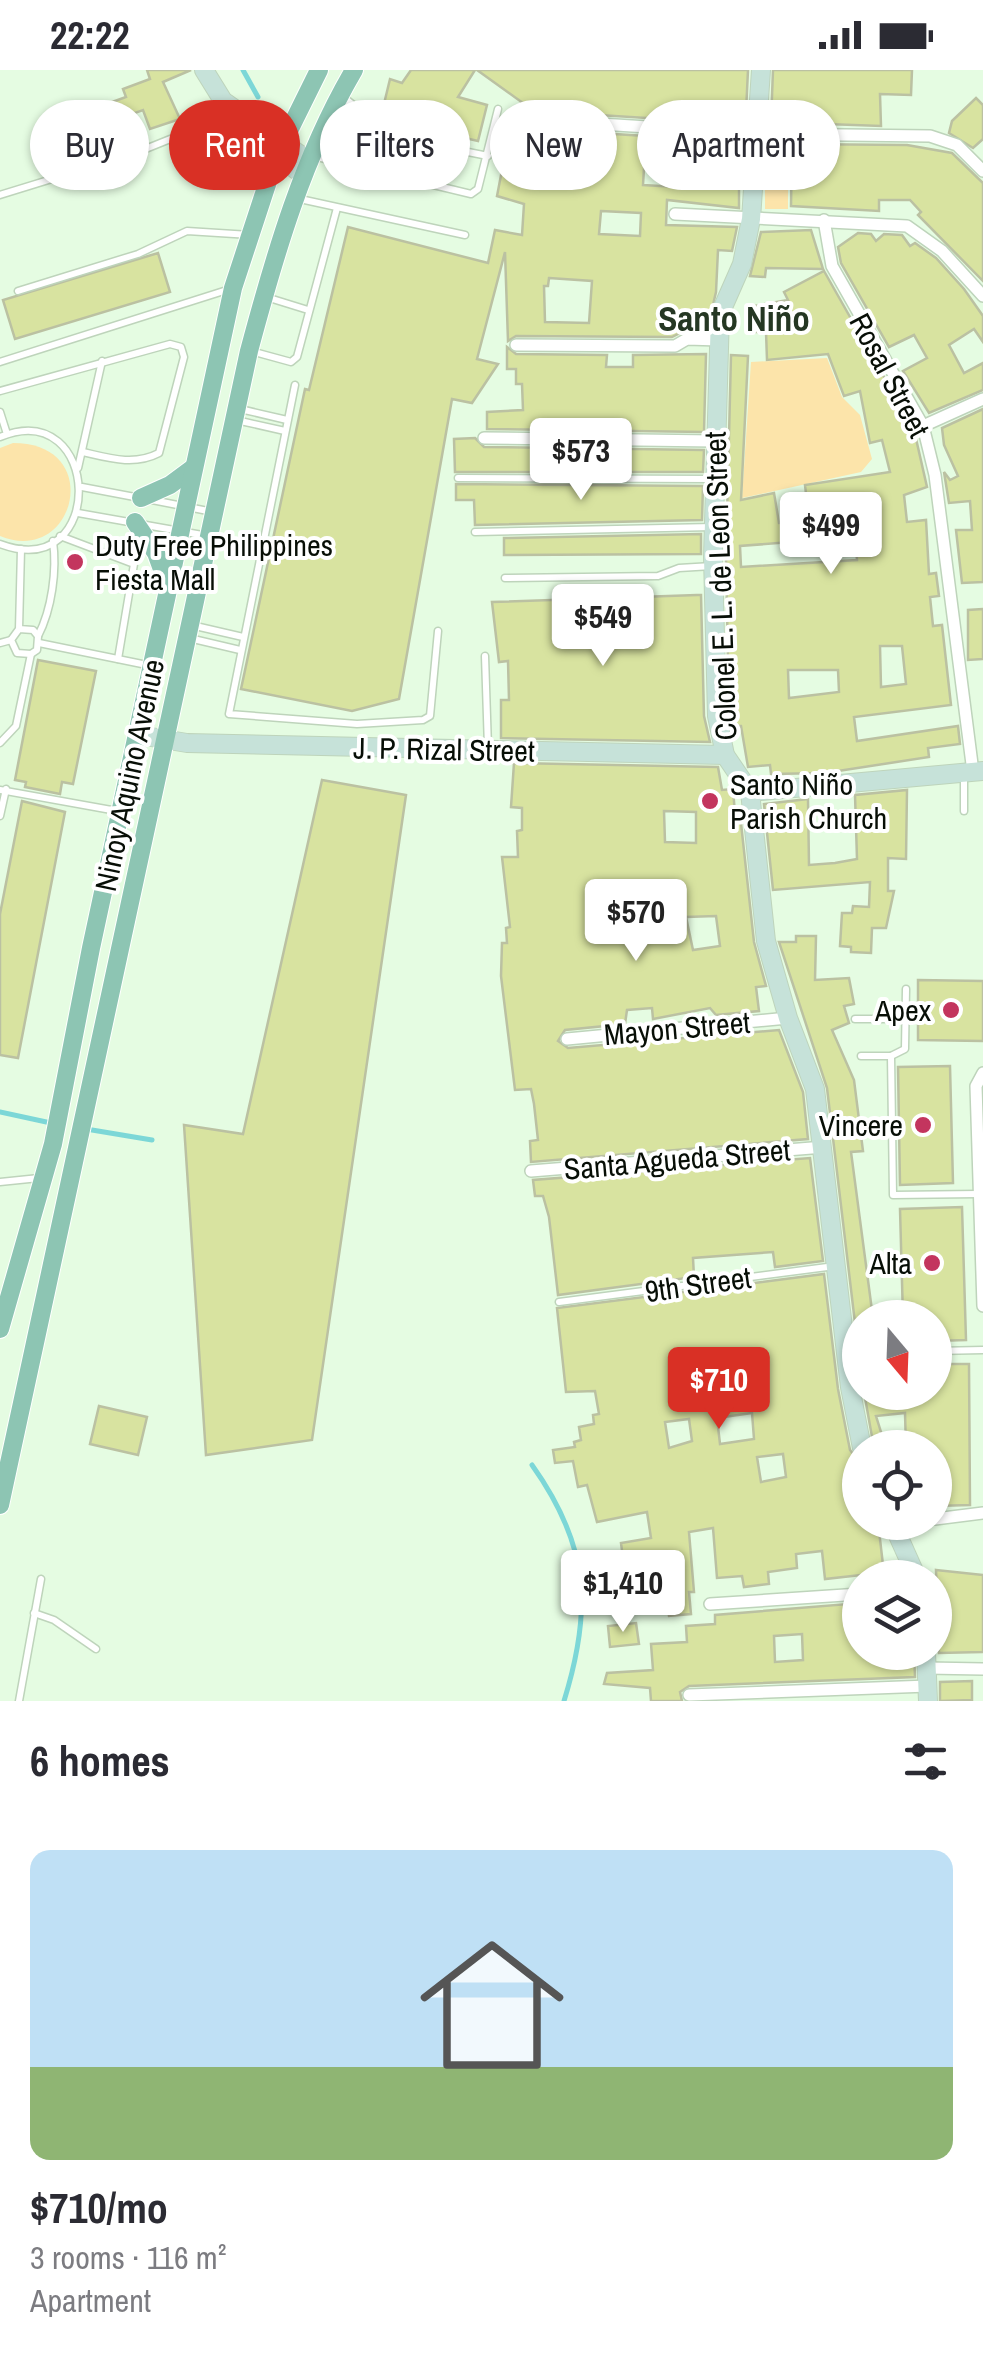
<!DOCTYPE html>
<meta charset="utf-8">
<style>
:root{--surface:#fff;--page:#f7f7f7;--text:#2b2b33;--muted:#7c7c81;--line:#e1e1e2;--accent:#d93025}
body{margin:0;font-family:"Archivo Narrow",sans-serif;background:var(--page);color:var(--text);height:100vh;display:flex;flex-direction:column;font-size:38px;white-space:nowrap}
*{box-sizing:border-box;margin:0}
p{font-size:32px;color:var(--muted)}
.icon{flex:none;width:55px;height:55px;fill:none;stroke:currentColor;stroke-width:2;stroke-linecap:round;stroke-linejoin:round}
.map{position:relative;height:1631px;overflow:hidden}
.sheet{display:flex;flex-direction:column;background:var(--surface);flex:1}
.sheet>*{flex:none}
.guide{position:absolute;left:30px;top:30px;width:925px;height:90px;display:flex;gap:20px}
.needle{width:65px;rotate:161deg}
.controls{position:absolute;left:842px;top:1230px;display:grid;gap:20px}
.controls a{display:grid;place-items:center;width:110px;height:110px;border-radius:50%;background:var(--surface);box-shadow:0 2px 8px #0004;font-size:50px}
.price{position:absolute;translate:-50% -85px;padding:0 22px;border-radius:10px;background:#fff;color:#222;font-size:32px;line-height:65px;filter:drop-shadow(0 2px 5px #0008)}
.price::after{content:'';position:absolute;left:50%;top:60px;width:30px;height:22px;margin-left:-15px;background:inherit;clip-path:polygon(0 0,100% 0,50% 100%)}
.price.active{background:var(--accent);color:#fff}
ul{padding:0;list-style:none}
li{display:grid;align-content:center;gap:20px;height:530px;padding:0 30px}
li+li{border-top:2px solid var(--line)}
li span{display:grid;place-items:center;height:310px;border-radius:20px;color:#555}
li>.icon{margin-inline-start:auto}
span .icon{width:180px;height:180px;fill:#fffc;stroke-width:1}
li b{font-size:42px}
h2{display:flex;justify-content:space-between;align-items:center;height:120px;padding:0 30px;font-size:42px}
.chip{padding:0 35px;border-radius:45px;background:var(--surface);box-shadow:0 2px 8px #0004;font-size:35px;line-height:90px}
.chip.active{background:var(--accent);color:#fff}
.status{display:flex;justify-content:space-between;align-items:center;height:70px;padding:0 50px;background:var(--surface);direction:ltr}
.status svg{height:28px;fill:currentColor}
.map>svg:first-child{display:block}
</style>
<div class="status"><b>22:22</b><svg viewBox="0 0 49 12"><path d="M0 12V9h3v3zM5 12V6h3v6zM10 12V3h3v9zM15 12V0h3v12zM26 1h20v11H26zM47 4h2v5h-2z"/></svg></div>
<div class="map">
<svg width="983" height="1631" viewBox="0 0 983 1631">
<rect width="100%" height="100%" fill="#e5fce2"/>
<g fill="#fce4aa">
<rect x="765" y="74" width="23" height="65"/>
<polygon points="827,288 842,327 860,345 872,389 861,402 742,428 751,292"/>
<path d="M13,373C106,373 75,497 0,466V378Z"/>
</g>
<g fill="none" stroke-linecap="round" stroke-linejoin="round">
<g stroke="#7cd7d7" stroke-width="5">
<polyline points="243,0 258,27"/>
<polyline points="0,1042 51,1053"/>
<polyline points="86,1059 152,1070"/>
<path d="M532,1395C589,1475 593,1538 564,1631"/>
</g>
</g>
<g fill="#d8e3a0" stroke="#bbc1a2" stroke-width="2.5" fill-rule="evenodd">
<polygon points="147,0 191,0 163,12 180,49 150,59 143,40 118,49 112,32 126,27 123,19 150,9"/>
<polygon points="411,0 475,0 458,27 487,35 478,71 409,55 412,45 383,38 390,9 402,13"/>
<polygon points="477,0 748,0 746,42 743,54 534,41"/>
<polygon points="773,0 912,0 911,25 880,24 881,56 771,52"/>
<polygon points="976,28 983,35 983,69 973,78 949,63 952,51"/>
<path d="M512,48L529,50L537,59L739,72V138L667,130L666,155L737,157L732,181L718,180L716,222L707,260H686L672,267L516,266L508,271L505,182L477,289L498,294L472,333L452,329L399,629L352,641L241,619L305,319L309,320L348,157L488,193L495,160L522,165L524,134L497,126ZM645,81L679,83L677,117L643,115ZM601,141L641,143L640,166L599,164ZM549,208L592,211L589,253L545,252L544,216H548Z"/>
<polygon points="364,66 452,88 450,109 360,87"/>
<polygon points="792,74 907,75 952,83 983,113 983,211 918,145 921,142 910,130 879,130 879,141 791,136"/>
<polygon points="811,160 823,199 766,198 765,207 750,206 761,162"/>
<polygon points="858,163 871,164 876,171 884,164 902,165 910,176 915,173 936,188 964,219 983,246 983,272 974,259 949,275 964,303 983,293 983,320 929,343 903,301 927,288 914,265 889,277 841,193 838,177"/>
<polygon points="158,183 170,222 15,269 3,230"/>
<path d="M824,201L914,360L927,417L904,425L907,452L926,450L929,504L936,503L939,526L930,527L933,556L942,555L951,635L854,647L857,671L958,656L960,674L928,678L929,687L825,703L771,704L770,695L748,697L741,656H732L729,645L726,487L731,285L748,286L741,430L774,423L779,453L809,450L805,415L890,402L882,370L870,373L860,321L844,326L828,284L767,290L766,262H755L754,236L788,230L784,222ZM855,467L857,490L741,497L740,476ZM880,576H902L906,614L881,617ZM788,600H838L839,622L789,628Z"/>
<polygon points="507,277 516,284 607,285 606,297 633,297 633,285 706,284 704,362 487,359 487,342 523,340 522,314 516,314 516,299 507,299"/>
<polygon points="983,339 983,512 962,513 956,460 972,460 970,431 949,433 944,402 950,410 958,406 944,375 942,358"/>
<polygon points="475,368 484,377 704,380 703,402 455,402 454,369"/>
<polygon points="456,414 703,416 702,450 475,455 474,430 456,430"/>
<polygon points="701,464 701,484 504,485 504,468"/>
<polygon points="697,525 701,525 704,646 710,672 501,668 501,630 509,630 508,591 499,592 492,532"/>
<polygon points="983,539 983,589 968,590 968,540"/>
<polygon points="38,590 96,601 73,714 62,712 60,724 25,717 26,712 15,710"/>
<path d="M514,693L718,697L722,720L733,719L735,744H740L754,872L766,916L756,917L759,941L716,945L710,938L653,949L652,938L627,940L625,954L565,960L558,971L568,978L779,960L803,1022L808,1069L531,1092L530,1071L538,1070L534,1034L531,1019L515,1020L501,906L502,873H507L506,858L510,857L502,787H518L517,761L522,760V738L511,737ZM664,741L696,742V773L665,772ZM716,846L720,876L693,880L686,847Z"/>
<polygon points="322,710 406,725 312,1370 206,1385 184,1055 243,1064"/>
<polygon points="907,720 906,789 888,788 888,821 894,821 886,858 872,858 871,883 851,882 851,877 840,876 842,843 852,843 853,836 869,837 870,812 773,820 764,734 808,729 809,795 835,793 857,789 855,725"/>
<polygon points="22,731 65,742 18,988 0,985 0,844"/>
<polygon points="796,866 816,866 815,910 849,908 854,934 844,936 849,953 832,960 854,1010 863,1081 851,1082 873,1248 860,1248 860,1295 827,1018 779,872 796,872"/>
<polygon points="918,910 983,911 983,971 918,970"/>
<polygon points="950,996 953,1113 900,1115 898,997"/>
<polygon points="810,1088 823,1191 775,1197 773,1182 693,1188 694,1207 558,1225 549,1147 543,1126 535,1126 533,1110"/>
<polygon points="962,1137 966,1270 935,1271 935,1248 903,1248 900,1139"/>
<path d="M824,1204L838,1319L850,1380L858,1390L860,1452H878L883,1495L897,1493L903,1508L861,1505L825,1509L822,1481L796,1484L797,1498L768,1502L769,1514L744,1517L742,1506L717,1508L713,1458L689,1462L694,1522H689L691,1544L669,1546L666,1523L649,1525L646,1493L624,1496L621,1473L651,1468L647,1442L597,1452L587,1415L578,1417L573,1391L555,1393L553,1380L575,1377L574,1372L581,1370L579,1357L594,1354L593,1345L599,1344L595,1321L566,1322L557,1238ZM752,1343L754,1369L720,1374L717,1348ZM689,1349L692,1371L669,1378L665,1352ZM783,1384L786,1407L761,1412L757,1387Z"/>
<polygon points="935,1294 969,1294 970,1435 935,1436 935,1378 906,1378 905,1343 876,1346 886,1378 874,1378 864,1322 935,1322"/>
<polygon points="99,1336 147,1347 138,1385 90,1374"/>
<polygon points="936,1500 983,1505 983,1582 939,1583"/>
<path d="M860,1533V1582H914L915,1607L689,1616L680,1622L682,1631H651L650,1618L604,1614L607,1603L653,1600L651,1574L687,1572L686,1556L715,1554V1545ZM802,1564L803,1590L775,1592L774,1566Z"/>
<polygon points="636,1553 639,1574 610,1577 608,1556"/>
<polygon points="972,1611 972,1630 940,1631 940,1612"/>
</g>
<g fill="none" stroke-linecap="round" stroke-linejoin="round">
<g stroke="#bed4bb" stroke-width="9">
<g id="lane">
<polyline points="341,25 393,67 488,86"/>
<polyline points="313,86 471,124 478,119 498,39"/>
<polyline points="0,125 133,84 230,45"/>
<polyline points="300,129 465,165"/>
<polyline points="18,221 138,184 187,161 250,165"/>
<polyline points="266,227 308,240"/>
<polyline points="251,281 291,292 297,287 337,138"/>
<polyline points="0,292 227,220"/>
<polyline points="295,315 229,644 357,654 423,650 430,646 438,561"/>
<path d="M0,321L170,274L181,277L184,287L159,383C134,396 109,388 83,382"/>
<polyline points="240,339 287,350"/>
<polyline points="0,342 7,364"/>
<polyline points="236,350 285,361"/>
<path d="M0,367C102,325 108,514 0,474"/>
<polyline points="78,398 102,291"/>
<polyline points="458,408 713,409"/>
<polyline points="82,417 140,428"/>
<polyline points="152,430 213,442"/>
<polyline points="78,443 208,466"/>
<polyline points="475,462 713,457"/>
<polyline points="60,466 134,494 118,589"/>
<polyline points="505,508 658,506 679,498 712,496"/>
<polyline points="191,555 243,567"/>
<polyline points="19,559 33,560 38,566 37,580 31,584 17,583 11,570 19,559 21,479"/>
<path d="M38,566C52,539 57,500 53,471"/>
<polyline points="189,568 240,580"/>
<polyline points="0,573 11,570"/>
<polyline points="39,573 147,595"/>
<polyline points="485,586 488,678"/>
<polyline points="0,673 16,656 31,584"/>
<polyline points="964,704 964,741"/>
<polyline points="0,720 117,741"/>
<polyline points="0,746 6,719"/>
<polyline points="906,919 905,979 891,986 893,1125 978,1124"/>
<polyline points="855,949 905,949"/>
<polyline points="861,986 891,986"/>
<polyline points="0,1112 39,1108"/>
<polyline points="559,1232 835,1196"/>
<polyline points="935,1281 983,1280"/>
<polyline points="34,1543 54,1550 96,1579"/>
<polyline points="19,1631 41,1509"/>
</g>
</g>
<g stroke="#bed4bb" stroke-width="14">
<g id="street">
<polyline points="538,50 757,64 930,66 957,75 983,101"/>
<polyline points="675,144 907,156 942,181 983,226"/>
<polyline points="824,150 832,196 923,356 935,405 973,702"/>
<polyline points="516,275 675,276 687,269 719,270"/>
<polyline points="923,356 983,329"/>
<polyline points="484,368 714,371"/>
<polyline points="567,969 788,948"/>
<polyline points="983,1003 976,1016 983,1236"/>
<polyline points="531,1101 824,1077"/>
<polyline points="935,1449 983,1443"/>
<polyline points="710,1534 860,1524"/>
<polyline points="927,1598 983,1599"/>
<polyline points="689,1625 928,1616"/>
</g>
</g>
<g stroke="#bed4bb" stroke-width="20">
<g id="secondary">
<polyline points="204,0 238,55 303,105"/>
<polyline points="761,0 751,149 742,194 720,244 713,487 717,646 725,685 750,722 766,871 788,948 815,1019 850,1317 862,1378"/>
<polyline points="226,33 309,91"/>
<polyline points="139,665 187,673 725,685"/>
<polyline points="750,722 983,701"/>
<polyline points="892,1452 917,1508"/>
<polyline points="926,1582 928,1631"/>
</g>
</g>
<g stroke="#fff" stroke-width="20">
<g id="primary">
<polyline points="141,428 170,415 193,398"/>
<polyline points="135,452 156,483 167,513"/>
<polyline points="0,1259 53,1074 91,878 233,218 276,87 319,0"/>
<path d="M0,1435L249,281C275,184 303,87 354,0"/>
</g>
</g>
<use href="#lane" stroke="#fff" stroke-width="6"/>
<use href="#street" stroke="#fff" stroke-width="11"/>
<use href="#secondary" stroke="#c6e2d9" stroke-width="18"/>
<use href="#primary" stroke="#8dc5b3" stroke-width="18"/>
</g>
<g fill="#c3355e" stroke="#fff" stroke-width="4">
<circle cx="75" cy="492" r="10"/>
<circle cx="710" cy="731" r="10"/>
<circle cx="951" cy="940" r="10"/>
<circle cx="923" cy="1055" r="10"/>
<circle cx="932" cy="1193" r="10"/>
</g>
<g text-anchor="middle" dominant-baseline="central" stroke-width="8" stroke-linejoin="round" paint-order="stroke">
<g font-size="30" fill="#070e06" stroke="#fff">
<text transform="translate(890 305) rotate(62)">Rosal Street</text>
<text transform="translate(720 516) rotate(-92)">Colonel E. L. de Leon Street</text>
<text transform="translate(444 679) rotate(1)">J. P. Rizal Street</text>
<text transform="translate(129 705) rotate(-78)">Ninoy Aquino Avenue</text>
<text transform="translate(677 958) rotate(-5)">Mayon Street</text>
<text transform="translate(677 1089) rotate(-5)">Santa Agueda Street</text>
<text transform="translate(698 1214) rotate(-8)">9th Street</text>
</g>
<g font-size="30" fill="#070e06" stroke="#fff" text-anchor="end">
<text x="95" y="475" text-anchor="start">Duty Free Philippines<tspan x="95" dy="34">Fiesta Mall</tspan></text>
<text x="730" y="714" text-anchor="start">Santo Niño<tspan x="730" dy="34">Parish Church</tspan></text>
<text x="931" y="940">Apex</text>
<text x="903" y="1055">Vincere</text>
<text x="912" y="1193">Alta</text>
</g>
<g font-size="35" font-weight="bold" fill="#253723" stroke="#fff">
<text x="734" y="248">Santo Niño</text>
</g>
</g>
</svg>
<div class="controls">
<a><svg class="needle" viewBox="-14 -14 28 28"><path d="M0-13l5 13h-10z" fill="#e53935"/><path d="M0 13l5-13h-10z" fill="#7c7c81"/></svg></a>
<a><svg class="icon" aria-label="locate" viewBox="0 0 24 24"><circle cx="12" cy="12" r="6"/><path d="M12 2v4M12 18v4M2 12h4M18 12h4"/></svg></a>
<a><svg class="icon" aria-label="layers" viewBox="0 0 24 24"><path d="M12 4l9 5-9 5-9-5zM3 14l9 5 9-5"/></svg></a>
</div>
<b class="price" style="left:581px;top:433px">$573</b>
<b class="price" style="left:831px;top:507px">$499</b>
<b class="price" style="left:603px;top:599px">$549</b>
<b class="price" style="left:636px;top:894px">$570</b>
<b class="price active" style="left:719px;top:1362px">$710</b>
<b class="price" style="left:623px;top:1565px">$1,410</b>
<div class="guide">
<a class="chip">Buy</a>
<a class="chip active">Rent</a>
<a class="chip">Filters</a>
<a class="chip">New</a>
<a class="chip">Apartment</a>
</div>
</div>
<section class="sheet">
<h2>6 homes<svg class="icon" aria-label="filters" viewBox="0 0 24 24"><path d="M4 7h16M4 17h16"/><circle cx="9" cy="7" r="2"/><circle cx="15" cy="17" r="2"/></svg></h2>
<ul>
<li><span style="background:linear-gradient(#bfe0f5 70%,#8fb573 0)"><svg class="icon" aria-label="home" viewBox="0 0 24 24"><path d="M3 11l9-7 9 7M6 9v11h12V9"/></svg></span><div><b>$710/mo</b><p>3 rooms · 116 m²</p><p>Apartment</p></div></li>
</ul>
</section>
